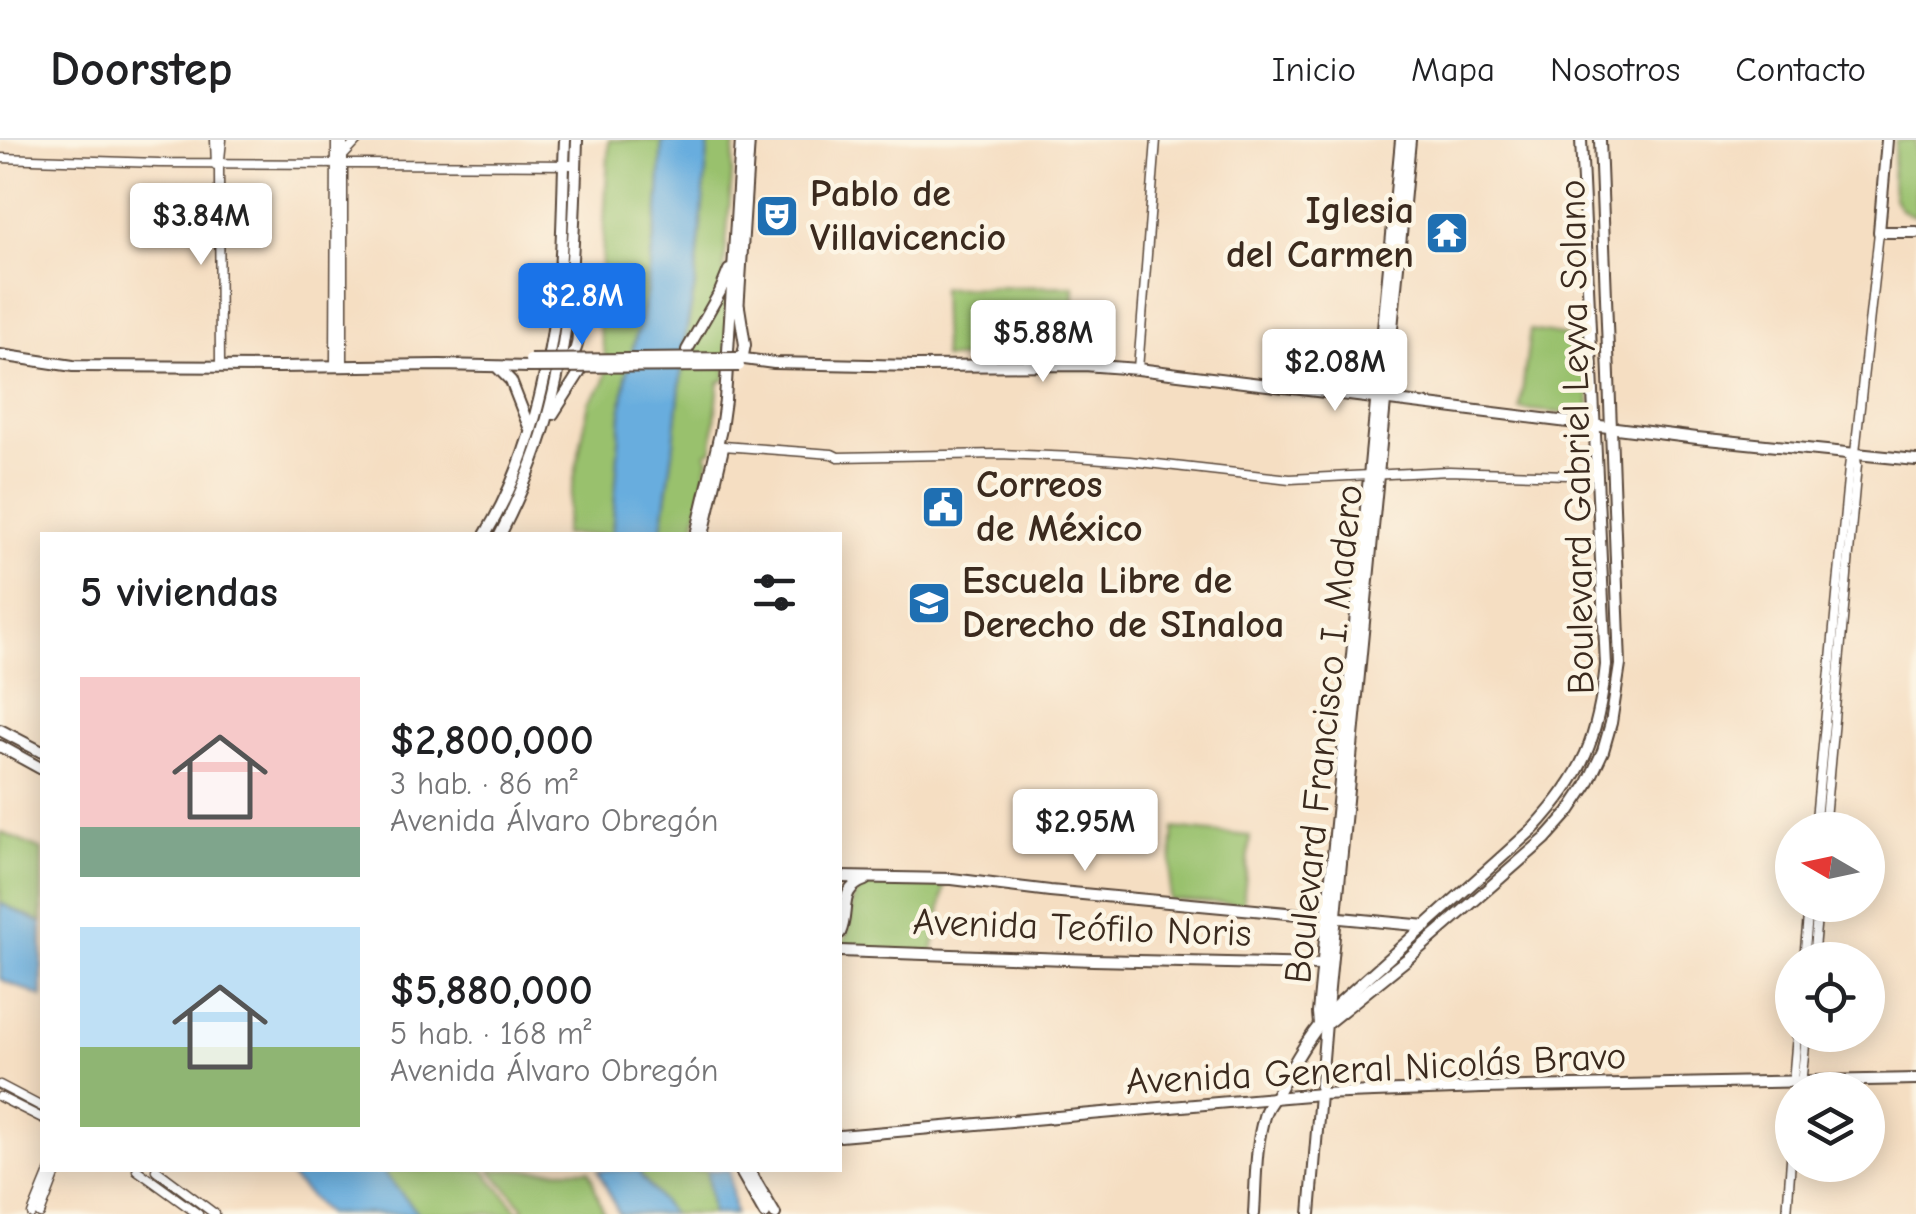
<!DOCTYPE html>
<html lang="es">
<meta charset="utf-8">
<style>
:root{--surface:#fff;--page:#f6f6f6;--text:#202124;--muted:#757577;--line:#e0e0e0;--accent:#1a73e8}
body{margin:0;font-family:"Comic Neue",sans-serif;background:var(--page);color:var(--text);height:100vh;display:flex;flex-direction:column;font-size:38px;white-space:nowrap}
*{box-sizing:border-box;margin:0}
p{font-size:32px;color:var(--muted)}
.icon{flex:none;width:55px;height:55px;fill:none;stroke:currentColor;stroke-width:2;stroke-linecap:round;stroke-linejoin:round}
.map{position:relative;flex:1;overflow:hidden}
.side{position:absolute;left:40px;top:392px;width:802px;height:640px;display:flex;flex-direction:column;background:var(--surface);border-radius:0px;box-shadow:0 5px 25px #0003}
.side>*{flex:none}
.needle{width:65px;rotate:279deg}
.tools{position:absolute;left:1775px;top:672px;display:grid;gap:20px}
.tools a{display:grid;place-items:center;width:110px;height:110px;border-radius:50%;background:var(--surface);box-shadow:0 5px 25px #0003;font-size:50px}
.price{position:absolute;translate:-50% -85px;padding:0 22px;border-radius:10px;background:#fff;color:#222;font-size:32px;line-height:65px;filter:drop-shadow(0 2px 5px #0008)}
.price::after{content:'';position:absolute;left:50%;top:60px;width:30px;height:22px;margin-left:-15px;background:inherit;clip-path:polygon(0 0,100% 0,50% 100%)}
.price.current{background:var(--accent);color:#fff}
ul{padding:0;list-style:none}
li{display:flex;align-items:center;gap:30px;height:250px;padding:0 40px}
li span{display:grid;place-items:center;flex:none;width:280px;height:200px;border-radius:0px;color:#555}
li>.icon{margin-inline-start:auto}
span .icon{width:120px;height:120px;fill:#fffc;stroke-width:1}
li b{font-size:42px}
h2{display:flex;justify-content:space-between;align-items:center;height:120px;padding:0 40px;font-size:42px}
header{display:flex;align-items:center;gap:60px;box-sizing:border-box;height:140px;padding:0 50px;background:var(--surface);border-bottom:2px solid var(--line)}
header strong{font-size:48px}
nav{display:flex;gap:55px;margin-inline-start:auto;font-size:35px}
.map>svg:first-child{display:block}
</style>
<header>
<strong>Doorstep</strong>
<nav><a>Inicio</a><a>Mapa</a><a>Nosotros</a><a>Contacto</a></nav>
</header>
<div class="map">
<svg width="1916" height="1074" viewBox="0 0 1916 1074">
<rect width="100%" height="100%" fill="#fcf5e5"/>
<filter id="ink" filterUnits="userSpaceOnUse"><feTurbulence type="fractalNoise" baseFrequency=".01" numOctaves="2"/><feDisplacementMap in="SourceGraphic" scale="20" xChannelSelector="R" yChannelSelector="G"/><feConvolveMatrix kernelMatrix="1 2 1 2 8 2 1 2 1" color-interpolation-filters="sRGB"/></filter>
<filter id="wash" filterUnits="userSpaceOnUse"><feTurbulence type="fractalNoise" baseFrequency=".0048" numOctaves="4" result="noise"/><feDisplacementMap in="SourceGraphic" scale="40" xChannelSelector="R" yChannelSelector="G"/><feGaussianBlur stdDeviation="2.25" result="paint"/><feColorMatrix in="noise" values="0 0 0 0 0 0 0 0 0 0 0 0 0 0 0 0 0 1.4 0 .05"/><feComposite in="paint" operator="in"/></filter>
<g filter="url(#wash)">
<rect width="100%" height="100%" fill="#f5dec2"/>
<g fill="#99c16d" stroke="#6a7646" stroke-width="2.5">
<polygon points="609,0 662,0 658,70 646,154 626,237 621,275 612,395 563,395 589,262 604,243 607,223 598,185"/>
<polygon points="709,0 735,0 724,129 730,142 726,239 719,242 712,310 706,313 709,319 693,395 661,395 673,312 685,199 695,145"/>
<path d="M1896,0H1916V76C1881,69 1894,26 1896,0Z"/>
<polygon points="1074,146 1073,218 943,218 941,148"/>
<polygon points="1530,190 1586,199 1591,276 1520,269"/>
<polygon points="1174,688 1250,696 1243,764 1169,760"/>
<polygon points="0,692 42,710 42,783 0,763"/>
<path d="M945,745L933,812L840,809C842,803 845,799 847,794C854,775 846,759 864,746Z"/>
<polygon points="381,1030 484,1030 520,1073 524,1068 491,1030 589,1030 604,1074 419,1074"/>
<polygon points="639,1030 707,1030 712,1074 672,1074 642,1037"/>
</g>
<g fill="#68adde" stroke="#526c7e" stroke-width="2.5">
<polygon points="662,0 709,0 695,145 685,199 673,312 661,395 612,395 621,275 626,237 646,154 658,70"/>
<polygon points="0,763 42,783 42,857 0,839"/>
<polygon points="284,1030 381,1030 419,1074 327,1074"/>
<polygon points="598,1030 639,1030 642,1037 672,1074 619,1074"/>
<polygon points="707,1030 729,1030 735,1074 712,1074"/>
</g>
</g>
<g filter="url(#ink)">
<g fill="none" stroke-linecap="round" stroke-linejoin="round">
<g stroke="#574537" stroke-width="11">
<g id="minor">
<polyline points="215,0 216,25"/>
<polyline points="344,15 358,0"/>
<polyline points="0,18 159,23 576,25"/>
<polyline points="335,226 336,0"/>
<polyline points="343,226 343,0"/>
<polyline points="220,227 219,29 222,0"/>
<polyline points="1138,229 1156,0"/>
<polyline points="723,306 832,314 838,317 1000,314 1076,317 1130,321 1290,339 1449,331 1597,336"/>
<polyline points="1815,690 1849,328 1850,320 1855,313"/>
<polyline points="1824,690 1857,325 1855,313 1879,92"/>
<polyline points="1804,820 1809,765"/>
<polyline points="1813,820 1818,765"/>
<polyline points="1797,895 1793,942 1797,950"/>
<polyline points="0,945 42,967"/>
<polyline points="1801,945 1806,895"/>
<polyline points="0,957 42,978"/>
<polyline points="137,1030 198,1074"/>
<polyline points="156,1030 215,1074"/>
<polyline points="32,1074 50,1030"/>
<polyline points="40,1074 57,1030"/>
<polyline points="1787,1074 1792,1006"/>
</g>
</g>
<g stroke="#574537" stroke-width="14">
<g id="major">
<polyline points="1887,0 1879,92 1916,92"/>
<polyline points="738,172 749,0"/>
<polyline points="0,215 73,226 278,227 440,225 530,227"/>
<polyline points="687,218 687,210 720,152 729,130"/>
<polyline points="737,218 774,223 916,226 1084,225 1138,229 1697,298 1916,320"/>
<polyline points="739,218 743,215 745,205 739,167"/>
<path d="M568,220C585,205 576,180 571,160"/>
<polyline points="498,228 511,241 529,287"/>
<polyline points="553,274 583,227"/>
<path d="M485,395C533,316 552,221 560,131C563,87 563,43 565,0"/>
<path d="M500,395C521,354 539,311 550,267C573,180 574,89 577,0"/>
<polyline points="696,395 721,289 725,260 741,0"/>
<polyline points="703,395 723,308"/>
<polyline points="0,590 42,612"/>
<polyline points="0,606 42,629"/>
<polyline points="840,737 952,739 1050,751 1427,786"/>
<path d="M840,793C850,771 837,750 865,740"/>
<polyline points="840,811 1093,820 1322,825"/>
<polyline points="1319,884 1318,873 1401,0"/>
<polyline points="1325,885 1406,820 1490,747 1545,699 1569,672 1587,645 1603,611 1611,583 1620,525 1600,0"/>
<polyline points="840,996 1320,954 1482,948 1916,939"/>
<polyline points="740,1030 765,1074"/>
<polyline points="749,1030 775,1074"/>
<path d="M1254,1074C1256,1041 1255,1005 1265,973C1268,965 1273,960 1277,953C1295,921 1312,889 1339,863L1533,689C1584,634 1598,599 1606,525L1581,0"/>
<polyline points="1310,1074 1328,859 1410,0"/>
</g>
</g>
<use href="#minor" stroke="#fff" stroke-width="8"/>
<use href="#major" stroke="#fff" stroke-width="10"/>
<g stroke="#574537" stroke-width="14" stroke-linecap="butt">
<g id="major-bridge">
<polyline points="530,220 737,218"/>
<polyline points="530,227 739,226"/>
</g>
</g>
<use href="#major-bridge" stroke="#fff" stroke-width="10"/>
</g>
</g>
<defs>
<g id="theatre-square" transform="scale(2.25)"><rect x="-9" y="-9" width="18" height="18" rx="4" fill="#1f6fb2" stroke="#fcf5e5"/><path d="M-5-5.5Q0-4 5-5.5V0Q5 5 0 6Q-5 5-5 0ZM-3.3-2.5H-1v1.5H-3.3ZM1-2.5H3.3v1.5H1ZM-2.8 1Q0 5.5 2.8 1Z" fill="#fff"/></g>
<g id="temple-square" transform="scale(2.25)"><rect x="-9" y="-9" width="18" height="18" rx="4" fill="#1f6fb2" stroke="#fcf5e5"/><path d="M0-6L5-2H3V0L6.5 2.5H4V6H1.5V3h-3V6H-4V2.5H-6.5L-3 0V-2H-5Z" fill="#fff"/></g>
<g id="civic-square" transform="scale(2.25)"><rect x="-9" y="-9" width="18" height="18" rx="4" fill="#1f6fb2" stroke="#fcf5e5"/><path d="M-.6-6.5H3V-4.5H.6V-3L4-1V1h2V6H-6V1h2V-1L-.6-3ZM-1.2 2.5V6h2.4V2.5Z" fill="#fff"/></g>
<g id="university-square" transform="scale(2.25)"><rect x="-9" y="-9" width="18" height="18" rx="4" fill="#1f6fb2" stroke="#fcf5e5"/><path d="M0-5L7-2L0 1L-7-2ZM-4 1L0 2.5L4 1V4Q0 6-4 4Z" fill="#fff"/></g>
</defs>
<g fill-rule="evenodd">
<use href="#theatre-square" x="777" y="76"/>
<use href="#temple-square" x="1447" y="93"/>
<use href="#civic-square" x="943" y="367"/>
<use href="#university-square" x="929" y="463"/>
</g>
<g text-anchor="middle" dominant-baseline="central" stroke-width="9" stroke-linejoin="round" paint-order="stroke">
<g font-size="38" font-weight="bold" fill="#3b2a1e" stroke="#fcf5e5" text-anchor="start">
<text x="810" y="54">Pablo de<tspan x="810" dy="44">Villavicencio</tspan></text>
<text x="1414" y="71" text-anchor="end">Iglesia<tspan x="1414" dy="44">del Carmen</tspan></text>
<text x="976" y="345">Correos<tspan x="976" dy="44">de México</tspan></text>
<text x="962" y="441">Escuela Libre de<tspan x="962" dy="44">Derecho de SInaloa</tspan></text>
</g>
<g font-size="38" fill="#3b2a1e" stroke="#fcf5e5">
<text transform="translate(1577 297) rotate(-91)">Boulevard Gabriel Leyva Solano</text>
<text transform="translate(1324 594) rotate(-84)">Boulevard Francisco I. Madero</text>
<text transform="translate(1082 788) rotate(2)">Avenida Teófilo Noris</text>
<text transform="translate(1376 929) rotate(-3)">Avenida General Nicolás Bravo</text>
</g>
</g>
</svg>
<div class="tools">
<a><svg class="needle" viewBox="-14 -14 28 28"><path d="M0-13l5 13h-10z" fill="#e53935"/><path d="M0 13l5-13h-10z" fill="#757577"/></svg></a>
<a><svg class="icon" aria-label="locate" viewBox="0 0 24 24"><circle cx="12" cy="12" r="6"/><path d="M12 2v4M12 18v4M2 12h4M18 12h4"/></svg></a>
<a><svg class="icon" aria-label="layers" viewBox="0 0 24 24"><path d="M12 4l9 5-9 5-9-5zM3 14l9 5 9-5"/></svg></a>
</div>
<b class="price" style="left:201px;top:128px">$3.84M</b>
<b class="price current" style="left:582px;top:208px">$2.8M</b>
<b class="price" style="left:1043px;top:245px">$5.88M</b>
<b class="price" style="left:1335px;top:274px">$2.08M</b>
<b class="price" style="left:1085px;top:734px">$2.95M</b>
<section class="side">
<h2>5 viviendas<svg class="icon" aria-label="filters" viewBox="0 0 24 24"><path d="M4 7h16M4 17h16"/><circle cx="9" cy="7" r="2"/><circle cx="15" cy="17" r="2"/></svg></h2>
<ul>
<li><span style="background:linear-gradient(#f6c9c9 75%,#7fa58c 0)"><svg class="icon" aria-label="home" viewBox="0 0 24 24"><path d="M3 11l9-7 9 7M6 9v11h12V9"/></svg></span><div><b>$2,800,000</b><p>3 hab. · 86 m²</p><p>Avenida Álvaro Obregón</p></div></li>
<li><span style="background:linear-gradient(#bfe0f5 60%,#8fb573 0)"><svg class="icon" aria-label="home" viewBox="0 0 24 24"><path d="M3 11l9-7 9 7M6 9v11h12V9"/></svg></span><div><b>$5,880,000</b><p>5 hab. · 168 m²</p><p>Avenida Álvaro Obregón</p></div></li>
</ul>
</section>
</div>
